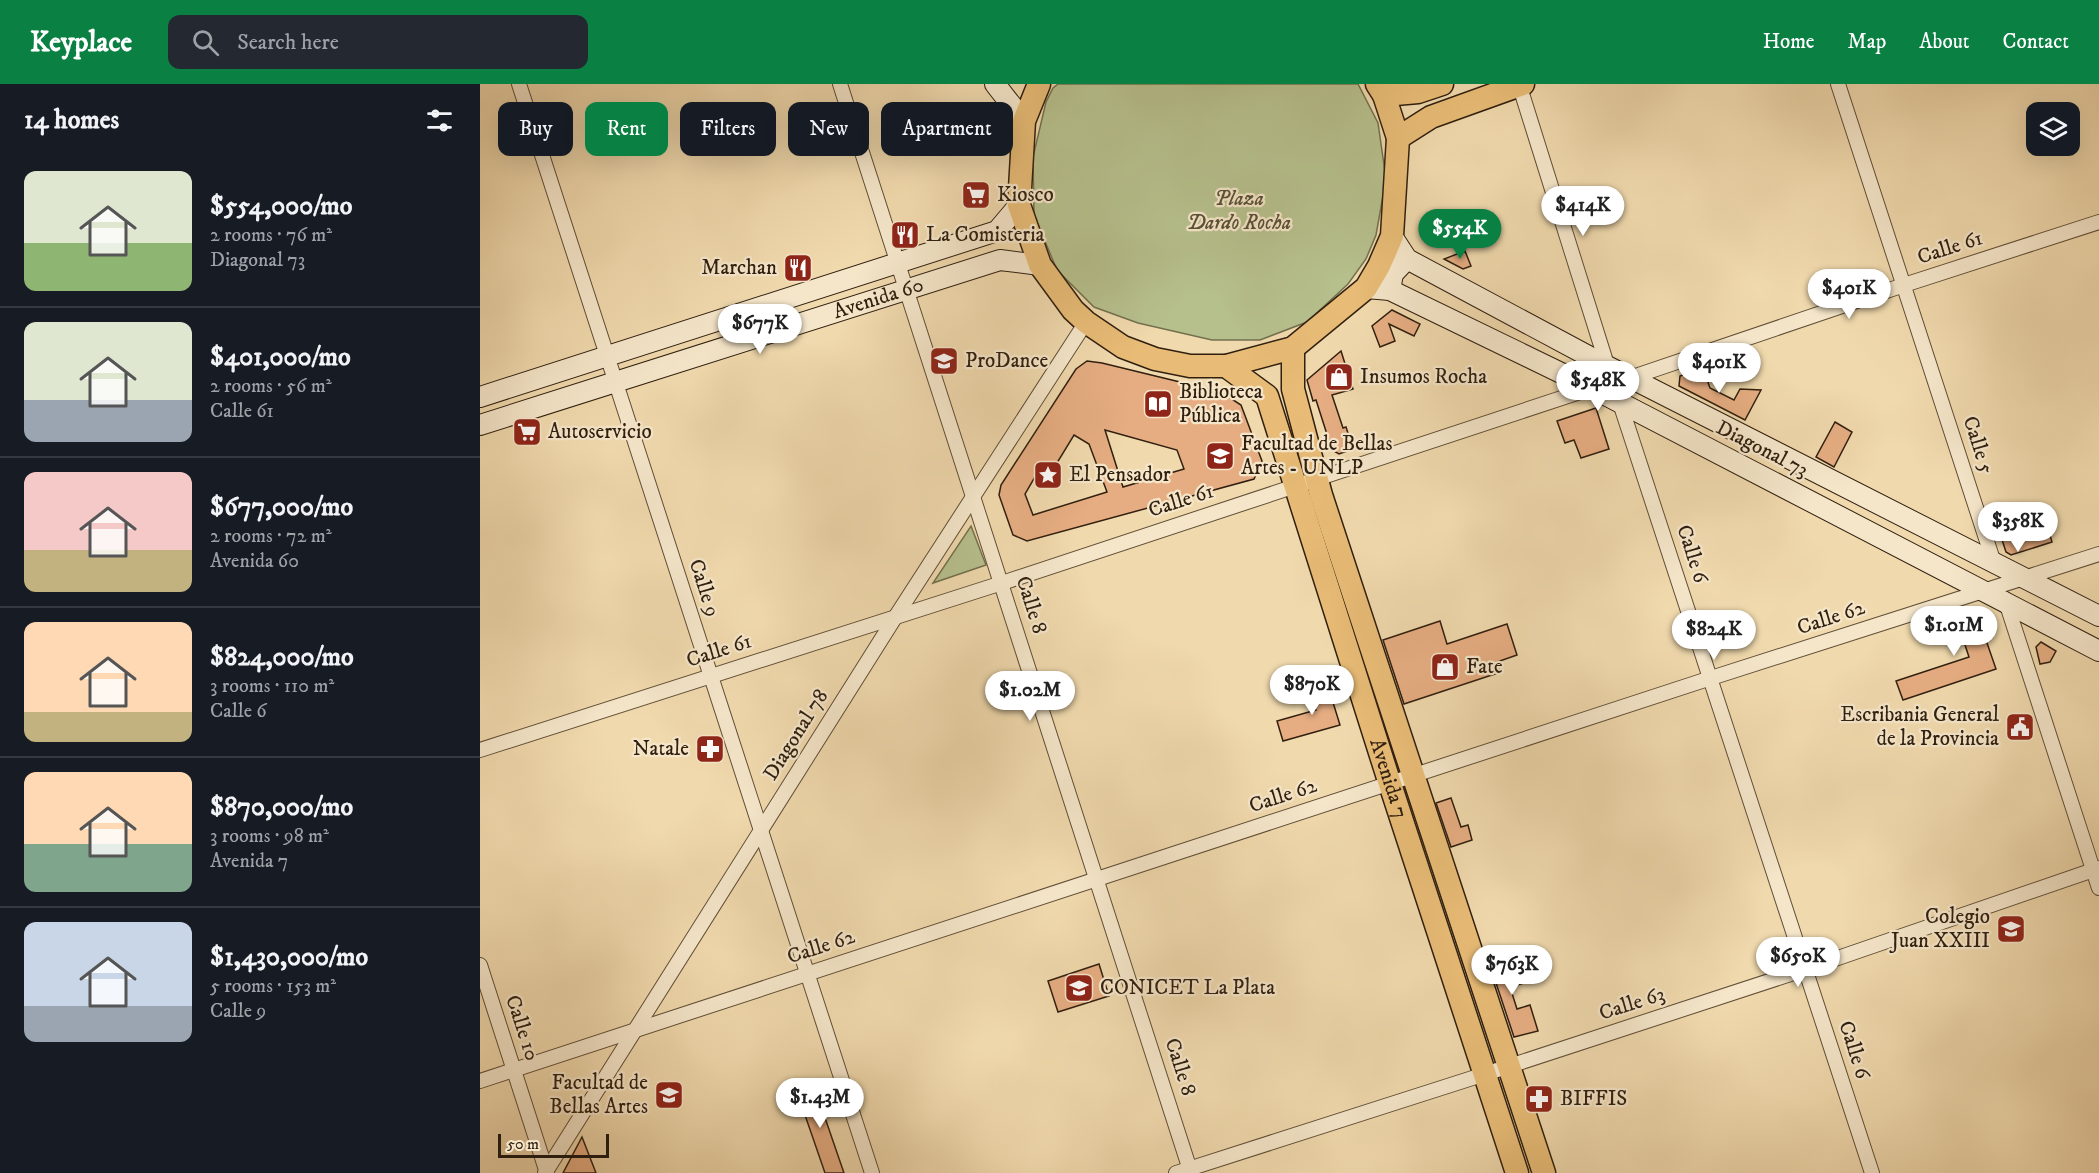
<!DOCTYPE html>
<meta charset="utf-8">
<style>
:root{--surface:#171b24;--page:#242831;--text:#f1f3f6;--muted:#9ea1a6;--line:#363941;--accent:#0b8043}
body{margin:0;font-family:"IM FELL DW Pica",serif;background:var(--page);color:var(--text);height:100vh;display:flex;flex-direction:column;font-size:22px;white-space:nowrap}
*{box-sizing:border-box;margin:0}
p{font-size:20px;color:var(--muted)}
.icon{flex:none;width:33px;height:33px;fill:none;stroke:currentColor;stroke-width:2;stroke-linecap:round;stroke-linejoin:round}
.map{position:relative;flex:1;overflow:hidden}
.details{display:flex;flex-direction:column;background:var(--surface);width:480px}
.details>*{flex:none}
.banner{position:absolute;left:18px;top:18px;width:570px;height:54px;display:flex;gap:12px}
.tools{position:absolute;left:1546px;top:18px;display:grid;gap:12px}
.tools a{display:grid;place-items:center;width:54px;height:54px;border-radius:12px;background:var(--surface);box-shadow:0 6px 24px #0002;font-size:30px}
.scale{position:absolute;left:18px;bottom:15px;width:111px;box-sizing:border-box;padding-left:6px;border:3px solid #301f0f;border-top:0;font-size:16px;line-height:21px;white-space:nowrap;color:#301f0f;-webkit-text-stroke:4px #f5e6ca;paint-order:stroke}
.price{position:absolute;translate:-50% -51px;padding:0 14px;border-radius:21px;background:#fff;color:#222;font-size:20px;line-height:39px;filter:drop-shadow(0 2px 3px #0008)}
.price::after{content:'';position:absolute;left:50%;top:36px;width:18px;height:14px;margin-left:-9px;background:inherit;clip-path:polygon(0 0,100% 0,50% 100%)}
.price.active{background:var(--accent);color:#fff}
ul{padding:0;list-style:none}
li{display:flex;align-items:center;gap:18px;height:150px;padding:0 24px}
li+li{border-top:2px solid var(--line)}
li span{display:grid;place-items:center;flex:none;width:168px;height:120px;border-radius:12px;color:#555}
li>.icon{margin-inline-start:auto}
span .icon{width:72px;height:72px;fill:#fffc;stroke-width:1}
li b{font-size:26px}
h2{display:flex;justify-content:space-between;align-items:center;height:72px;padding:0 24px;font-size:26px}
.tag{padding:0 21px;border-radius:12px;background:var(--surface);box-shadow:0 6px 24px #0002;font-size:21px;line-height:54px}
.tag.active{background:var(--accent);color:#fff}
header{display:flex;align-items:center;gap:36px;box-sizing:border-box;height:84px;padding:0 30px;background:var(--accent);color:#fff}
header strong{font-size:28px}
nav{display:flex;gap:33px;margin-inline-start:auto;font-size:21px}
.search{width:420px;height:54px;background:var(--page);display:flex;align-items:center;gap:15px;box-sizing:border-box;padding:0 21px;border-radius:12px;color:var(--muted);font-size:22px}
main{display:flex;flex:1;min-height:0}
.map>svg:first-child{display:block}
</style>
<header>
<strong>Keyplace</strong>
<div class="search"><svg class="icon" aria-label="search" viewBox="0 0 24 24"><circle cx="10" cy="10" r="6"/><path d="M15 15l6 6"/></svg>Search here</div>
<nav><a>Home</a><a>Map</a><a>About</a><a>Contact</a></nav>
</header>
<main>
<section class="details">
<h2>14 homes<svg class="icon" aria-label="filters" viewBox="0 0 24 24"><path d="M4 7h16M4 17h16"/><circle cx="9" cy="7" r="2"/><circle cx="15" cy="17" r="2"/></svg></h2>
<ul>
<li><span style="background:linear-gradient(#dfe7d0 60%,#8fb573 0)"><svg class="icon" aria-label="home" viewBox="0 0 24 24"><path d="M3 11l9-7 9 7M6 9v11h12V9"/></svg></span><div><b>$554,000/mo</b><p>2 rooms · 76 m²</p><p>Diagonal 73</p></div></li>
<li><span style="background:linear-gradient(#dfe7d0 65%,#9aa5b1 0)"><svg class="icon" aria-label="home" viewBox="0 0 24 24"><path d="M3 11l9-7 9 7M6 9v11h12V9"/></svg></span><div><b>$401,000/mo</b><p>2 rooms · 56 m²</p><p>Calle 61</p></div></li>
<li><span style="background:linear-gradient(#f6c9c9 65%,#c2b280 0)"><svg class="icon" aria-label="home" viewBox="0 0 24 24"><path d="M3 11l9-7 9 7M6 9v11h12V9"/></svg></span><div><b>$677,000/mo</b><p>2 rooms · 72 m²</p><p>Avenida 60</p></div></li>
<li><span style="background:linear-gradient(#ffd9b3 75%,#c2b280 0)"><svg class="icon" aria-label="home" viewBox="0 0 24 24"><path d="M3 11l9-7 9 7M6 9v11h12V9"/></svg></span><div><b>$824,000/mo</b><p>3 rooms · 110 m²</p><p>Calle 6</p></div></li>
<li><span style="background:linear-gradient(#ffd9b3 60%,#7fa58c 0)"><svg class="icon" aria-label="home" viewBox="0 0 24 24"><path d="M3 11l9-7 9 7M6 9v11h12V9"/></svg></span><div><b>$870,000/mo</b><p>3 rooms · 98 m²</p><p>Avenida 7</p></div></li>
<li><span style="background:linear-gradient(#c9d6e8 70%,#9aa5b1 0)"><svg class="icon" aria-label="home" viewBox="0 0 24 24"><path d="M3 11l9-7 9 7M6 9v11h12V9"/></svg></span><div><b>$1,430,000/mo</b><p>5 rooms · 153 m²</p><p>Calle 9</p></div></li>
</ul>
</section>
<div class="map">
<svg width="1619" height="1089" viewBox="0 0 1619 1089">
<rect width="100%" height="100%" fill="#f0d9ad"/>
<filter id="stains"><feTurbulence type="fractalNoise" baseFrequency=".00333" numOctaves="4"/><feColorMatrix values="0 0 0 0 .2 0 0 0 0 .09 0 0 0 0 .02 0 0 0 .5 -.17"/></filter>
<radialGradient id="worn" r=".72"><stop offset=".6" stop-color="#630" stop-opacity="0"/><stop offset="1" stop-color="#630" stop-opacity=".3"/></radialGradient>
<g fill="#b6c08d" stroke="#73704e" stroke-width="1.5">
<polygon points="578,0 878,0 898,39 906,95 896,151 886,175 868,200 827,238 780,256 732,256 658,239 614,223 577,186 554,131 553,73 566,18 573,4"/>
<polygon points="491,442 506,481 453,499"/>
</g>
<g fill="#e6ad82" stroke="#301f0f" stroke-width="1.5" fill-rule="evenodd">
<polygon points="985,167 991,182 983,185 964,175"/>
<polygon points="912,226 940,240 934,252 909,240 915,257 900,263 892,242"/>
<polygon points="861,267 873,305 852,311 863,344 866,343 873,365 859,370 852,366 836,316 833,317 827,296"/>
<path d="M607,277L622,279L741,308L761,321L782,377L774,395L547,457L533,451L519,411L521,401L596,285ZM625,346L697,366L704,385L643,403ZM594,351L609,360L627,408L553,431L545,410L556,391L566,397Z"/>
<polygon points="1223,284 1230,304 1254,316 1260,305 1281,306 1265,336 1199,302 1200,292"/>
<polygon points="1116,324 1129,365 1101,374 1094,356 1085,359 1077,337"/>
<polygon points="1355,338 1372,348 1354,383 1336,373"/>
<polygon points="1538,424 1544,444 1566,437 1572,458 1531,471 1526,468 1514,431"/>
<polygon points="1489,524 1496,527 1516,585 1423,616 1416,597 1489,573 1480,546 1464,551 1458,534"/>
<polygon points="960,537 967,560 1027,540 1037,571 1017,578 1021,588 924,620 903,556"/>
<polygon points="1561,558 1576,567 1570,578 1560,580 1556,563"/>
<polygon points="847,599 860,641 803,657 797,637 836,626 829,605"/>
<polygon points="971,714 981,743 988,741 992,756 971,763 956,719"/>
<polygon points="1017,866 1022,883 1037,878 1044,899 1030,903 1037,925 1050,921 1058,947 1034,953 1006,869"/>
<polygon points="619,880 629,912 578,928 568,897"/>
<polygon points="333,999 364,1089 345,1089 316,1005"/>
<polygon points="102,1053 116,1089 83,1089"/>
</g>
<g fill="none" stroke-linecap="round" stroke-linejoin="round">
<g stroke="#604e36" stroke-width="16">
<g id="minor">
<polyline points="39,0 392,1089"/>
<polyline points="360,0 711,1089"/>
<polyline points="1039,0 1128,284"/>
<polyline points="1358,0 1515,482"/>
<polyline points="1139,316 1392,1089"/>
<polyline points="1525,515 1619,804"/>
<polyline points="0,666 522,499 1112,304 1132,300 1424,201 1619,138"/>
<polyline points="0,881 67,1089"/>
<polyline points="0,997 1231,594 1619,470"/>
<polyline points="65,1089 416,532 606,238"/>
<polyline points="696,1089 1005,990 1326,885 1619,784"/>
</g>
</g>
<g stroke="#301f0f" stroke-width="22">
<g id="secondary">
<polyline points="515,0 544,37"/>
<polyline points="912,152 927,175 1127,282 1619,532"/>
<polyline points="886,204 910,206 1112,304 1619,567"/>
<polyline points="910,206 913,190 927,175"/>
<polyline points="0,313 517,147 539,121"/>
<path id="s1" d="M0,341L520,176L560,181"/>
</g>
</g>
<g stroke="#301f0f" stroke-width="25">
<g id="primary">
<polyline points="559,0 544,37 539,121 560,181 593,226 606,238 643,263 675,275 710,282 746,282 813,264 886,204 899,182 912,152 918,54 904,11 897,0"/>
<polyline points="904,11 938,8 962,0"/>
<polyline points="918,54 951,33 1043,0"/>
<polyline points="813,264 813,305 841,411 1064,1089"/>
<path id="s2" d="M746,282L787,312L910,700L1037,1089"/>
</g>
</g>
<use href="#minor" stroke="#f5e6ca" stroke-width="14"/>
<use href="#secondary" stroke="#f5e6ca" stroke-width="20"/>
<use href="#primary" stroke="#e8bc76" stroke-width="22"/>
</g>
<defs>
<g id="supermarket-square" transform="scale(1.5)"><rect x="-9" y="-9" width="18" height="18" rx="4" fill="#8f2418" stroke="#f5e6ca"/><path d="M-6-5.5h2.5l.6 2H6L4.5 2H-2.5L-4.4-4H-6ZM-1.5 3.2a1.3 1.3 0 1 0 .1 0ZM3 3.2a1.3 1.3 0 1 0 .1 0Z" fill="#fff"/></g>
<g id="restaurant-square" transform="scale(1.5)"><rect x="-9" y="-9" width="18" height="18" rx="4" fill="#8f2418" stroke="#f5e6ca"/><path d="M-5-6h1v4h1v-4h1v4h1v-4h1v5L-1.5 .5V6h-2V.5L-5-1ZM5-6V6H3V1.5H1.5Q1.5-4 5-6Z" fill="#fff"/></g>
<g id="school-square" transform="scale(1.5)"><rect x="-9" y="-9" width="18" height="18" rx="4" fill="#8f2418" stroke="#f5e6ca"/><path d="M0-5L7-2L0 1L-7-2ZM-4 1L0 2.5L4 1V4Q0 6-4 4Z" fill="#fff"/></g>
<g id="shop-square" transform="scale(1.5)"><rect x="-9" y="-9" width="18" height="18" rx="4" fill="#8f2418" stroke="#f5e6ca"/><path d="M-5-2.5h2.3a2.7 3.5 0 0 1 5.4 0H5L5.5 6h-11ZM-1.5-2.5h3a1.5 2.3 0 0 0-3 0Z" fill="#fff"/></g>
<g id="library-square" transform="scale(1.5)"><rect x="-9" y="-9" width="18" height="18" rx="4" fill="#8f2418" stroke="#f5e6ca"/><path d="M-6-4Q-3-5.5-.7-3.5V5Q-3 3-6 4ZM6-4Q3-5.5 .7-3.5V5Q3 3 6 4Z" fill="#fff"/></g>
<g id="university-square" transform="scale(1.5)"><rect x="-9" y="-9" width="18" height="18" rx="4" fill="#8f2418" stroke="#f5e6ca"/><path d="M0-5L7-2L0 1L-7-2ZM-4 1L0 2.5L4 1V4Q0 6-4 4Z" fill="#fff"/></g>
<g id="sight-square" transform="scale(1.5)"><rect x="-9" y="-9" width="18" height="18" rx="4" fill="#8f2418" stroke="#f5e6ca"/><path d="M0-6L1.8-2.2L6-1.7L2.9 1.2L3.7 5.4L0 3.3L-3.7 5.4L-2.9 1.2L-6-1.7L-1.8-2.2Z" fill="#fff"/></g>
<g id="civic-square" transform="scale(1.5)"><rect x="-9" y="-9" width="18" height="18" rx="4" fill="#8f2418" stroke="#f5e6ca"/><path d="M-.6-6.5H3V-4.5H.6V-3L4-1V1h2V6H-6V1h2V-1L-.6-3ZM-1.2 2.5V6h2.4V2.5Z" fill="#fff"/></g>
<g id="pharmacy-square" transform="scale(1.5)"><rect x="-9" y="-9" width="18" height="18" rx="4" fill="#8f2418" stroke="#f5e6ca"/><path d="M-2-6h4v4h4v4h-4v4h-4v-4h-4v-4h4Z" fill="#fff"/></g>
</defs>
<g fill-rule="evenodd">
<use href="#supermarket-square" x="496" y="111"/>
<use href="#restaurant-square" x="425" y="151"/>
<use href="#restaurant-square" x="318" y="184"/>
<use href="#school-square" x="464" y="277"/>
<use href="#shop-square" x="859" y="293"/>
<use href="#library-square" x="678" y="320"/>
<use href="#supermarket-square" x="47" y="348"/>
<use href="#university-square" x="740" y="372"/>
<use href="#sight-square" x="568" y="391"/>
<use href="#shop-square" x="965" y="583"/>
<use href="#civic-square" x="1540" y="643"/>
<use href="#pharmacy-square" x="230" y="665"/>
<use href="#school-square" x="1531" y="845"/>
<use href="#university-square" x="599" y="904"/>
<use href="#university-square" x="189" y="1011"/>
<use href="#pharmacy-square" x="1059" y="1015"/>
</g>
<g text-anchor="middle" dominant-baseline="central" stroke-width="4.5" stroke-linejoin="round" paint-order="stroke">
<g font-size="21" fill="#301f0f" stroke="#f5e6ca" text-anchor="start">
<text x="517" y="111">Kiosco</text>
<text x="446" y="151">La Comisteria</text>
<text x="297" y="184" text-anchor="end">Marchan</text>
<text x="485" y="277">ProDance</text>
<text x="880" y="293">Insumos Rocha</text>
<text x="699" y="308">Biblioteca<tspan x="699" dy="24">Pública</tspan></text>
<text x="68" y="348">Autoservicio</text>
<text x="761" y="360">Facultad de Bellas<tspan x="761" dy="24">Artes - UNLP</tspan></text>
<text x="589" y="391">El Pensador</text>
<text x="986" y="583">Fate</text>
<text x="1519" y="631" text-anchor="end">Escribania General<tspan x="1519" dy="24">de la Provincia</tspan></text>
<text x="209" y="665" text-anchor="end">Natale</text>
<text x="1510" y="833" text-anchor="end">Colegio<tspan x="1510" dy="24">Juan XXIII</tspan></text>
<text x="620" y="904">CONICET La Plata</text>
<text x="168" y="999" text-anchor="end">Facultad de<tspan x="168" dy="24">Bellas Artes</tspan></text>
<text x="1080" y="1015">BIFFIS</text>
</g>
<g font-size="21" font-style="italic" fill="#584f35" stroke="#f5e6ca">
<text x="759" y="115">Plaza<tspan x="759" dy="24">Dardo Rocha</tspan></text>
</g>
<g font-size="21" fill="#301f0f" stroke="#f5e6ca">
<text transform="translate(1470 164) rotate(-18)">Calle 61</text>
<text stroke="none"><textPath href="#s1" startOffset="418">Avenida 60</textPath></text>
<text transform="translate(1498 361) rotate(72)">Calle 5</text>
<text transform="translate(1282 365) rotate(27)">Diagonal 73</text>
<text transform="translate(701 417) rotate(-18)">Calle 61</text>
<text transform="translate(1212 470) rotate(72)">Calle 6</text>
<text transform="translate(224 504) rotate(72)">Calle 9</text>
<text transform="translate(551 521) rotate(72)">Calle 8</text>
<text transform="translate(1351 534) rotate(-18)">Calle 62</text>
<text transform="translate(239 567) rotate(-18)">Calle 61</text>
<text transform="translate(316 651) rotate(-58)">Diagonal 78</text>
<text stroke="none"><textPath href="#s2" startOffset="452">Avenida 7</textPath></text>
<text transform="translate(803 712) rotate(-18)">Calle 62</text>
<text transform="translate(341 863) rotate(-18)">Calle 62</text>
<text transform="translate(1152 920) rotate(-18)">Calle 63</text>
<text transform="translate(42 944) rotate(72)">Calle 10</text>
<text transform="translate(1374 966) rotate(72)">Calle 6</text>
<text transform="translate(700 983) rotate(72)">Calle 8</text>
</g>
</g>
<rect width="100%" height="100%" filter="url(#stains)"/>
<rect width="100%" height="100%" fill="url(#worn)"/>
</svg>
<div class="tools">
<a><svg class="icon" aria-label="layers" viewBox="0 0 24 24"><path d="M12 4l9 5-9 5-9-5zM3 14l9 5 9-5"/></svg></a>
</div>
<div class="scale">50 m</div>
<b class="price" style="left:1103px;top:153px">$414K</b>
<b class="price active" style="left:980px;top:176px">$554K</b>
<b class="price" style="left:1369px;top:236px">$401K</b>
<b class="price" style="left:280px;top:271px">$677K</b>
<b class="price" style="left:1239px;top:310px">$401K</b>
<b class="price" style="left:1118px;top:328px">$548K</b>
<b class="price" style="left:1538px;top:469px">$358K</b>
<b class="price" style="left:1474px;top:573px">$1.01M</b>
<b class="price" style="left:1234px;top:577px">$824K</b>
<b class="price" style="left:832px;top:632px">$870K</b>
<b class="price" style="left:550px;top:638px">$1.02M</b>
<b class="price" style="left:1318px;top:904px">$650K</b>
<b class="price" style="left:1032px;top:912px">$763K</b>
<b class="price" style="left:340px;top:1045px">$1.43M</b>
<div class="banner">
<a class="tag">Buy</a>
<a class="tag active">Rent</a>
<a class="tag">Filters</a>
<a class="tag">New</a>
<a class="tag">Apartment</a>
</div>
</div>
</main>
